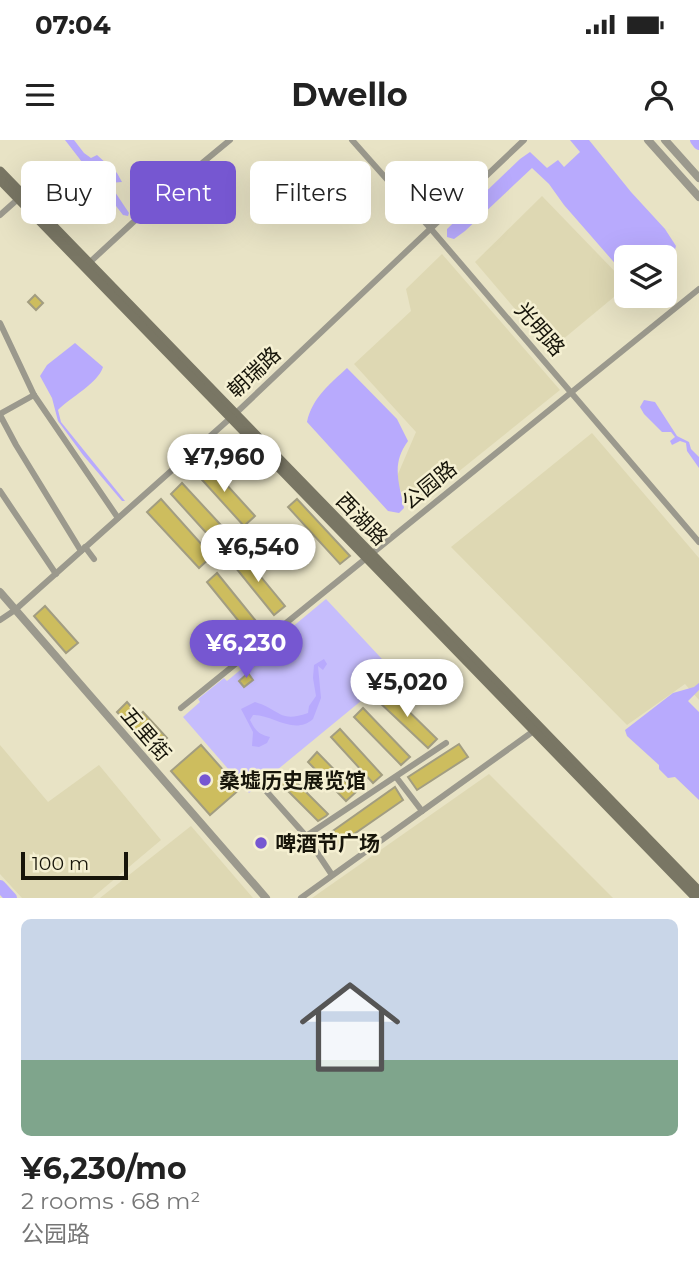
<!DOCTYPE html>
<meta charset="utf-8">
<style>
:root{--surface:#fff;--page:#f2f2f2;--text:#222;--muted:#767676;--accent:#7657d1}
body{margin:0;font-family:Montserrat,"Noto Sans SC",sans-serif;background:var(--page);color:var(--text);height:100vh;display:flex;flex-direction:column;font-size:26px;white-space:nowrap}
*{box-sizing:border-box;margin:0}
p{font-size:23px;color:var(--muted)}
.icon{flex:none;width:38px;height:38px;fill:none;stroke:currentColor;stroke-width:2;stroke-linecap:round;stroke-linejoin:round}
.map{position:relative;height:758px;overflow:hidden}
.details{display:flex;flex-direction:column;background:var(--surface);flex:1}
.details>*{flex:none}
.hud{position:absolute;left:21px;top:21px;width:658px;height:63px;display:flex;gap:14px}
.buttons{position:absolute;left:614px;top:105px;display:grid;gap:14px}
.buttons a{display:grid;place-items:center;width:63px;height:63px;border-radius:10px;background:var(--surface);box-shadow:0 7px 28px #0002;font-size:35px}
.scale{position:absolute;left:21px;bottom:18px;width:107px;box-sizing:border-box;padding-left:7px;border:4px solid #17150a;border-top:0;font-size:19px;line-height:24px;white-space:nowrap;color:#17150a;-webkit-text-stroke:5px #f5f0d2;paint-order:stroke}
.price{position:absolute;translate:-50% -60px;padding:0 16px;border-radius:24px;background:#fff;color:#222;font-size:23px;line-height:46px;filter:drop-shadow(0 2px 4px #0008)}
.price::after{content:'';position:absolute;left:50%;top:42px;width:21px;height:16px;margin-left:-10px;background:inherit;clip-path:polygon(0 0,100% 0,50% 100%)}
.price.active{background:var(--accent);color:#fff}
ul{padding:0;list-style:none}
li{display:grid;align-content:center;gap:14px;height:371px;padding:0 21px}
li span{display:grid;place-items:center;height:217px;border-radius:10px;color:#555}
li>.icon{margin-inline-start:auto}
span .icon{width:126px;height:126px;fill:#fffc;stroke-width:1}
li b{font-size:30px}
.tag{padding:0 24px;border-radius:10px;background:var(--surface);box-shadow:0 7px 28px #0002;font-size:24px;line-height:63px}
.tag.active{background:var(--accent);color:#fff}
.status{display:flex;justify-content:space-between;align-items:center;height:49px;padding:0 35px;background:var(--surface);direction:ltr}
.status svg{height:19px;fill:currentColor}
header{display:flex;justify-content:space-between;align-items:center;height:91px;padding:0 21px;background:var(--surface);font-size:32px;font-weight:700}
.map>svg:first-child{display:block}
</style>
<div class="status"><b>07:04</b><svg viewBox="0 0 49 12"><path d="M0 12V9h3v3zM5 12V6h3v6zM10 12V3h3v9zM15 12V0h3v12zM26 1h20v11H26zM47 4h2v5h-2z"/></svg></div>
<header><svg class="icon" aria-label="menu" viewBox="0 0 24 24"><path d="M4 6h16M4 12h16M4 18h16"/></svg>Dwello<svg class="icon" aria-label="person" viewBox="0 0 24 24"><circle cx="12" cy="8" r="4"/><path d="M4 21q1-7 8-7t8 7"/></svg></header>
<div class="map">
<svg width="699" height="758" viewBox="0 0 699 758">
<rect width="100%" height="100%" fill="#e8e3c5"/>
<g fill="#ded8b3">
<polygon points="542,56 626,143 626,147 550,210 475,122"/>
<polygon points="442,114 560,250 412,369 395,341 416,292 354,224 411,171 406,149"/>
<polygon points="592,293 699,418 699,560 685,544 627,585 451,407"/>
<polygon points="0,605 48,662 99,625 161,700 92,758 22,758 0,734"/>
<polygon points="489,634 613,758 312,758"/>
<polygon points="191,686 253,758 100,758"/>
</g>
<polygon fill="#c6bdfc" points="326,459 395,533 249,653 183,577 200,562 198,559 224,538 227,541"/>
<g fill="#b8aafd">
<polygon points="65,0 74,0 84,13 91,18 97,15 117,33 122,42 109,43 129,73 128,76 123,75"/>
<polygon points="570,0 589,0 631,52 665,89 676,106 672,120 665,126 665,117 626,117 626,136 564,65 549,44 532,28 465,91 454,99 447,97 447,89 520,19 530,12 547,28 558,20 564,27 580,12"/>
<path d="M75,203L103,227C98,243 71,257 58,270L61,282L125,361H122L83,315L58,281L52,258L40,236L47,225Z"/>
<path d="M347,228L397,279L408,301C391,324 399,342 404,368L399,373L388,371L307,282C312,258 330,244 347,228Z"/>
<polygon points="644,260 655,262 677,296 689,302 691,309 699,317 699,328 687,311 686,303 680,301 672,305 670,301 675,297 671,292 662,292 644,274 640,267"/>
<path d="M324,519L327,524L323,530L318,526L321,558L313,579C294,596 272,574 253,575L250,580C255,590 259,595 270,597L267,603L259,607L252,606L253,592L241,569L255,562C281,570 279,583 308,573L309,566L316,556L313,538L314,525Z"/>
<polygon points="699,543 699,550 688,561 699,572 699,660 675,637 668,638 659,629 659,625 627,596 625,590 673,553 694,547"/>
</g>
<g fill="none" stroke-linecap="round" stroke-linejoin="round">
<g stroke="#b8aafd" stroke-width="12">
<polyline points="696,0 699,4"/>
<polyline points="0,746 11,758"/>
</g>
</g>
<g fill="#cdbd5e" stroke="#a29d81" stroke-width="2">
<polygon points="35,155 43,163 36,170 28,162"/>
<polygon points="205,321 255,376 244,386 194,331"/>
<polygon points="182,343 232,397 220,408 171,354"/>
<polygon points="161,359 212,416 199,428 147,372"/>
<polygon points="297,359 350,416 340,424 288,367"/>
<polygon points="242,414 285,466 274,475 231,422"/>
<polygon points="217,433 260,486 250,495 207,442"/>
<polygon points="45,466 78,503 66,513 34,476"/>
<polygon points="248,533 253,540 244,547 239,541"/>
<polygon points="388,551 437,599 428,608 378,561"/>
<polygon points="127,562 139,576 143,572 167,598 153,611 117,572"/>
<polygon points="363,568 410,617 401,625 354,577"/>
<polygon points="340,589 382,635 373,643 331,597"/>
<polygon points="459,604 468,617 417,650 408,637"/>
<polygon points="201,605 240,649 210,675 171,631"/>
<polygon points="317,612 356,652 346,661 308,622"/>
<polygon points="287,633 328,674 326,676 318,681 278,641"/>
<polygon points="395,647 403,660 328,712 320,700"/>
</g>
<g fill="none" stroke-linecap="round" stroke-linejoin="round">
<g stroke="#9b998d" stroke-width="6">
<polyline points="352,0 431,89 699,402"/>
<polyline points="0,75 18,59"/>
<polyline points="89,123 155,62 230,0"/>
<polyline points="0,183 34,255 118,378"/>
<polyline points="0,274 34,255"/>
<polyline points="0,275 16,305 81,411"/>
<polyline points="0,351 56,434"/>
<polyline points="85,407 94,419"/>
<polyline points="0,480 15,470 235,274 524,0"/>
<polyline points="181,568 699,149"/>
<polyline points="396,637 422,671"/>
<polyline points="267,652 306,696 332,735"/>
<polyline points="306,696 446,603"/>
<polyline points="301,758 535,590"/>
</g>
<g stroke="#9b998d" stroke-width="8">
<polyline points="648,0 699,57"/>
<polyline points="665,0 699,38"/>
<polyline points="0,452 266,758"/>
</g>
<g stroke="#797664" stroke-width="9">
<polyline points="0,31 699,751"/>
<polyline points="1,41 696,758"/>
</g>
</g>
<g fill="#7657d1" stroke="#f5f0d2" stroke-width="2.5">
<circle cx="205" cy="640" r="7"/>
<circle cx="261" cy="703" r="7"/>
</g>
<g text-anchor="middle" dominant-baseline="central" stroke-width="5" stroke-linejoin="round" paint-order="stroke">
<g font-size="21" fill="#17150a" stroke="#f5f0d2">
<text transform="translate(540 189) rotate(49)">光明路</text>
<text transform="translate(254 232) rotate(-43)">朝瑞路</text>
<text transform="translate(429 345) rotate(-39)">公园路</text>
<text transform="translate(362 379) rotate(46)">西湖路</text>
<text transform="translate(146 594) rotate(49)">五里街</text>
</g>
<g font-size="21" font-weight="bold" fill="#17150a" stroke="#f5f0d2" text-anchor="start">
<text x="219" y="640">桑墟历史展览馆</text>
<text x="275" y="703">啤酒节广场</text>
</g>
</g>
</svg>
<div class="buttons">
<a><svg class="icon" aria-label="layers" viewBox="0 0 24 24"><path d="M12 4l9 5-9 5-9-5zM3 14l9 5 9-5"/></svg></a>
</div>
<div class="scale">100 m</div>
<b class="price" style="left:224px;top:354px">¥7,960</b>
<b class="price" style="left:258px;top:444px">¥6,540</b>
<b class="price active" style="left:246px;top:540px">¥6,230</b>
<b class="price" style="left:407px;top:579px">¥5,020</b>
<div class="hud">
<a class="tag">Buy</a>
<a class="tag active">Rent</a>
<a class="tag">Filters</a>
<a class="tag">New</a>
</div>
</div>
<section class="details">
<ul>
<li><span style="background:linear-gradient(#c9d6e8 65%,#7fa58c 0)"><svg class="icon" aria-label="home" viewBox="0 0 24 24"><path d="M3 11l9-7 9 7M6 9v11h12V9"/></svg></span><div><b>¥6,230/mo</b><p>2 rooms · 68 m²</p><p>公园路</p></div></li>
</ul>
</section>
